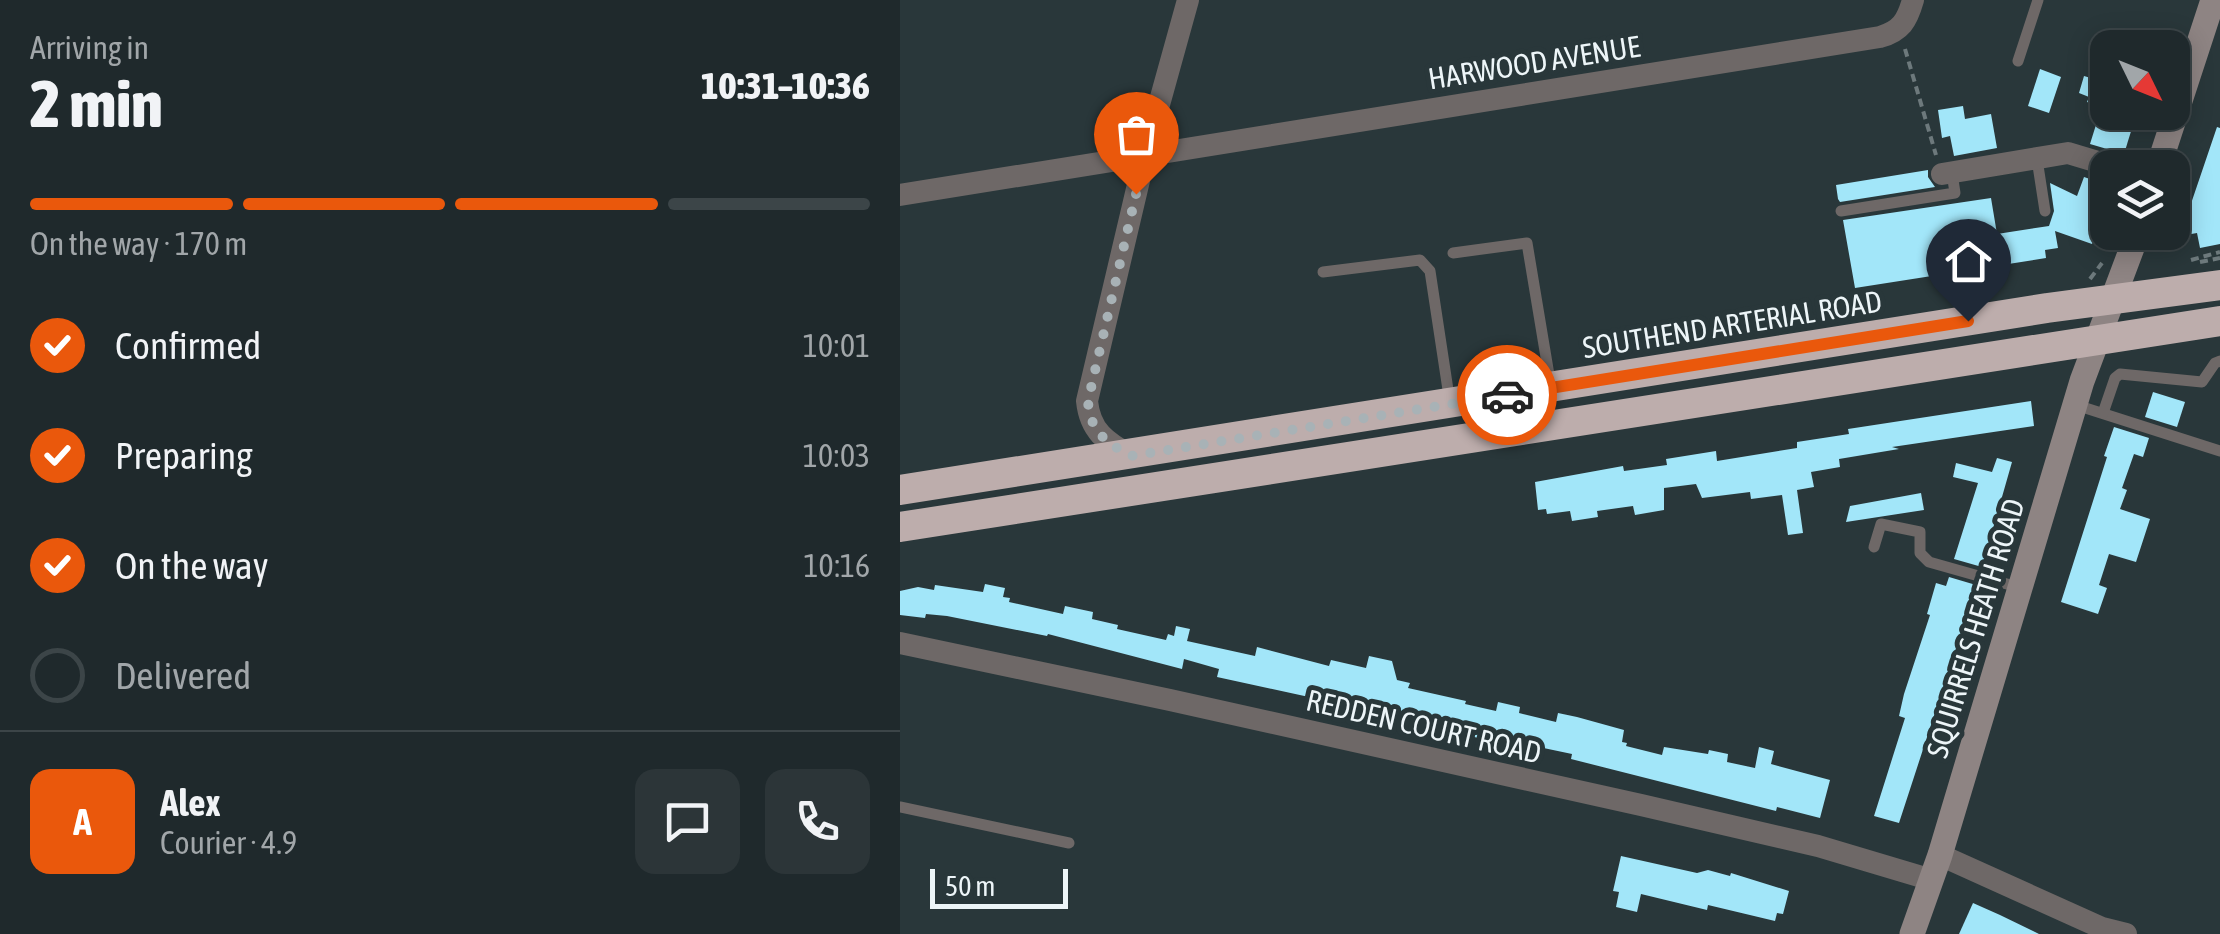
<!DOCTYPE html>
<meta charset="utf-8">
<style>
:root{--surface:#1f292c;--page:#2c3538;--text:#f1f3f6;--muted:#a1a6a9;--line:#3c4548;--accent:#ea580c}
body{margin:0;font-family:"Asap Condensed",sans-serif;background:var(--page);color:var(--text);height:100vh;display:flex;flex-direction:column;font-size:38px;white-space:nowrap}
*{box-sizing:border-box;margin:0}
p{font-size:32px;color:var(--muted)}
.icon{flex:none;width:55px;height:55px;fill:none;stroke:currentColor;stroke-width:2;stroke-linecap:round;stroke-linejoin:round}
.map{position:relative;flex:1;overflow:hidden}
.panel{display:flex;flex-direction:column;background:var(--surface);width:900px}
.panel>*{flex:none}
.needle{width:65px;rotate:133deg}
.buttons{position:absolute;left:1190px;top:30px;display:grid;gap:20px}
.buttons a{display:grid;place-items:center;width:100px;height:100px;border-radius:20px;background:var(--surface);box-shadow:0 5px 25px #0003,0 0 0 2px var(--line);font-size:50px}
.scale{position:absolute;left:30px;bottom:25px;width:138px;box-sizing:border-box;padding-left:10px;border:5px solid #edf5f8;border-top:0;font-size:28px;line-height:35px;white-space:nowrap;color:#edf5f8;-webkit-text-stroke:8px #29373a;paint-order:stroke}
.pin{position:absolute;display:grid;place-items:center;width:85px;height:85px;color:#fff;margin:-102px -42px;border-radius:50% 50% 50% 0;rotate:-45deg;box-shadow:0 0 10px #0007}
.pin .icon{rotate:45deg}
.courier{position:absolute;display:grid;place-items:center;width:100px;height:100px;margin:-50px;border:8px solid #ea580c;border-radius:50%;background:#fff;color:#222;box-shadow:0 2px 12px #0007}
.head em{font-style:normal;font-weight:800}
.head div{display:flex;flex-direction:column-reverse}
.head{display:flex;align-items:center;justify-content:space-between;height:170px;padding:0 30px}
h1{font-size:65px;font-weight:800;line-height:75px}
.bar{display:grid;grid-template-columns:repeat(4,1fr);gap:15px 10px;align-content:center;height:120px;padding:0 30px}
.bar i{height:12px;border-radius:8px;background:var(--line)}
.bar .current{background:var(--accent)}
.bar p{grid-column:span 4}
.line{display:flex;align-items:center;gap:25px;padding:0 30px;border-top:2px solid var(--line)}
.line div{flex:1}
.round{display:grid;place-items:center;flex:none;width:105px;height:105px;border-radius:20px;background:var(--page)}
ol{padding:0 30px;list-style:none}
li{display:flex;align-items:center;gap:30px;height:110px}
li p{margin-inline-start:auto}
li .icon{padding:10px;border-radius:50%;background:var(--accent);color:#fff;stroke-width:4}
li:last-child{color:var(--muted)}
li i{width:55px;height:55px;border:5px solid var(--line);border-radius:50%}
main{display:flex;flex:1;min-height:0}
.map>svg:first-child{display:block}
.building{fill:#a2e6f9}
.lines{fill:none;stroke-linecap:round;stroke-linejoin:round}
.path{stroke:#6d797c;stroke-width:4;stroke-dasharray:8 5;stroke-linecap:butt}
.lane{stroke:#6e6867;stroke-width:11}
.street{stroke:#6e6867;stroke-width:22}
.secondary{stroke:#8e8483;stroke-width:25}
.highway{stroke:#bdadac;stroke-width:30}
.done{stroke:#a8b2b6;stroke-width:10;stroke-dasharray:0 18}
.route{stroke:#ea580c;stroke-width:12}
.labels{text-anchor:middle;dominant-baseline:central;stroke-width:10;stroke-linejoin:round;paint-order:stroke}
.street-label{font-size:30px;fill:#edf5f8;stroke:#29373a}
</style>
<main>
<section class="panel">
<div class="head"><div><h1>2 min</h1><p>Arriving in</p></div><em>10:31–10:36</em></div>
<div class="bar"><i class="current"></i><i class="current"></i><i class="current"></i><i></i><p>On the way · 170 m</p></div>
<ol>
<li><svg class="icon" aria-label="check" viewBox="0 0 24 24"><path d="M5 12l5 5 9-10"/></svg>Confirmed<p>10:01</p></li>
<li><svg class="icon" aria-label="check" viewBox="0 0 24 24"><path d="M5 12l5 5 9-10"/></svg>Preparing<p>10:03</p></li>
<li><svg class="icon" aria-label="check" viewBox="0 0 24 24"><path d="M5 12l5 5 9-10"/></svg>On the way<p>10:16</p></li>
<li><i></i>Delivered</li>
</ol>
<div class="line" style="height:180px"><b class="round" style="background:var(--accent);color:#fff">A</b><div><b>Alex</b><p>Courier · 4.9</p></div><a class="round"><svg class="icon" aria-label="chat" viewBox="0 0 24 24"><path d="M4 5h16v11H9l-5 4z"/></svg></a><a class="round"><svg class="icon" aria-label="phone" viewBox="0 0 24 24"><path d="M5 4h4l2 5-3 2q2 4 5 5l2-3 5 2v4C11 20 4 13 5 4z"/></svg></a></div>
</section>
<div class="map">
<svg width="1320" height="934" viewBox="0 0 1320 934">
<rect width="100%" height="100%" fill="#29373a"/>
<g class="building">
<path d="M1140,69L1161,77L1149,113L1128,106Z"/>
<path d="M1184,76L1208,83V109L1187,102L1189,97L1179,93Z"/>
<path d="M1063,106L1065,119L1091,114L1097,148L1054,156L1050,136L1042,138L1038,110Z"/>
<path d="M1200,112H1237L1224,154L1190,144Z"/>
<path d="M1317,127L1320,128V244L1300,248L1297,233L1280,236Z"/>
<path d="M1028,170V177L1035,187L940,202L938,199L936,185Z"/>
<path d="M1184,177L1208,185V198L1192,244L1155,231L1158,248L1145,250L1146,258L955,288L943,220L1091,198L1097,234L1149,226L1154,211L1150,183L1177,196Z"/>
<path d="M1253,392L1285,402L1277,427L1245,417Z"/>
<path d="M1131,401L1134,426L992,447L999,449L939,459L940,467L911,472L914,487L897,490L903,533L888,535L882,495L851,499L850,492L802,498L796,484L764,488V510L735,515L733,506L697,511L698,517L672,521L670,511L647,514L646,509L638,510L635,482L723,466L724,471L767,465L766,459L816,451L817,461L897,448V442L949,434L948,429Z"/>
<path d="M1214,427L1249,438L1243,457L1234,454L1222,488L1227,490L1220,509L1250,519L1236,562L1209,554L1199,585L1207,588L1198,614L1161,602L1207,457L1204,456Z"/>
<path d="M1097,458L1112,462L1082,567L1054,559L1078,483L1053,477L1056,463L1092,472Z"/>
<path d="M1021,493L1024,510L946,522L950,506Z"/>
<path d="M1049,577L1076,585L1075,590L999,823L974,816L1005,718L999,716L1004,694L1030,615L1027,614L1036,583L1046,586Z"/>
<path d="M85,584L105,588L103,597L110,598L109,602L163,614L165,606L193,612L192,619L218,625L217,629L266,640L268,634L274,636L276,626L290,629L287,641L355,656L357,647L429,666L431,660L466,668L469,656L492,661L497,680L510,683L508,688L566,701L565,704L596,711L598,702L620,707L619,713L656,722L658,713L677,717L724,730L722,742L727,743L726,746L762,755L764,747L808,754L809,750L828,754L827,762L855,768L859,747L874,751L871,764L930,780L920,818L877,807L876,811L671,759L672,754L634,746L633,751L570,736L571,733L564,730L410,692L409,697L317,677L319,669L284,659L282,669L148,634L147,636L47,616L26,614L25,618L0,615V591L18,587L34,590L35,585L83,592Z"/>
<path d="M721,856L797,873L808,870L830,876L831,873L889,891L883,914L877,913L875,921L808,905L807,910L741,894L737,912L716,907L719,892L713,891Z"/>
<path d="M1073,903L1100,915L1139,934H1059Z"/>
</g>
<g class="lines">
<g class="path">
<path d="M1005,49L1036,155"/>
<path d="M1291,260L1320,252"/>
<path d="M1300,262L1320,258"/>
<path d="M1190,279L1202,263"/>
</g>
<g class="lane">
<path d="M1118,61L1138,0"/>
<path d="M1137,159L1145,211"/>
<path d="M1272,197L1282,201L1272,231"/>
<path d="M941,211L1055,193L1052,173"/>
<path d="M553,253L627,243L651,387"/>
<path d="M423,272L520,260L530,271L550,403"/>
<path d="M1176,405L1320,451"/>
<path d="M1203,413L1215,378L1220,374L1302,382L1315,363L1320,361"/>
<path d="M974,547L981,524L1020,532V553L1029,562L1121,588"/>
<path d="M0,807L169,843"/>
</g>
<g class="street">
<path d="M1042,174L1168,153L1218,168"/>
<path d="M0,195L980,37C1001,31 1007,21 1013,0"/>
<path d="M231,456C206,442 190,431 187,401L245,155L288,0"/>
<path d="M0,643L270,700L741,805L918,846L1032,880"/>
<path d="M1040,855L1202,928L1226,934"/>
</g>
<g class="secondary">
<path d="M1258,168L1313,0"/>
<path d="M1012,934L1040,855L1182,381L1238,232"/>
</g>
<g class="highway">
<path d="M0,490L1147,308L1320,285"/>
<path d="M0,527L1320,321"/>
</g>
</g>
<g class="lines">
<path class="done" d="M236,194L188,401C190,431 205,442 231,456L607,395"/>
<path class="route" d="M607,395L1068,321"/>
</g>
<g class="labels">
<g class="street-label">
<text transform="translate(634 62) rotate(-9)">HARWOOD AVENUE</text>
<text transform="translate(832 324) rotate(-9)">SOUTHEND ARTERIAL ROAD</text>
<text transform="translate(1075 628) rotate(-73)">SQUIRRELS HEATH ROAD</text>
<text transform="translate(524 726) rotate(13)">REDDEN COURT ROAD</text>
</g>
</g>
</svg>
<div class="buttons">
<a><svg class="needle" viewBox="-14 -14 28 28"><path d="M0-13l5 13h-10z" fill="#e53935"/><path d="M0 13l5-13h-10z" fill="#a1a6a9"/></svg></a>
<a><svg class="icon" aria-label="layers" viewBox="0 0 24 24"><path d="M12 4l9 5-9 5-9-5zM3 14l9 5 9-5"/></svg></a>
</div>
<div class="scale">50 m</div>
<div class="pin" style="left:236px;top:194px;background:#ea580c"><svg class="icon" aria-label="bag" viewBox="0 0 24 24"><path d="M5 8h14l-1 12H6zM9 8a3 3 0 0 1 6 0"/></svg></div>
<div class="pin" style="left:1068px;top:321px;background:#1f2937"><svg class="icon" aria-label="home" viewBox="0 0 24 24"><path d="M3 11l9-7 9 7M6 9v11h12V9"/></svg></div>
<div class="courier" style="left:607px;top:395px"><svg class="icon" aria-label="car" viewBox="0 0 24 24"><path d="M5 17H2v-5l4-1 3-4h7l3 4 3 1v5h-3M9 17h6M6 11h13"/><circle cx="7" cy="17" r="2"/><circle cx="17" cy="17" r="2"/></svg></div>
</div>
</main>
